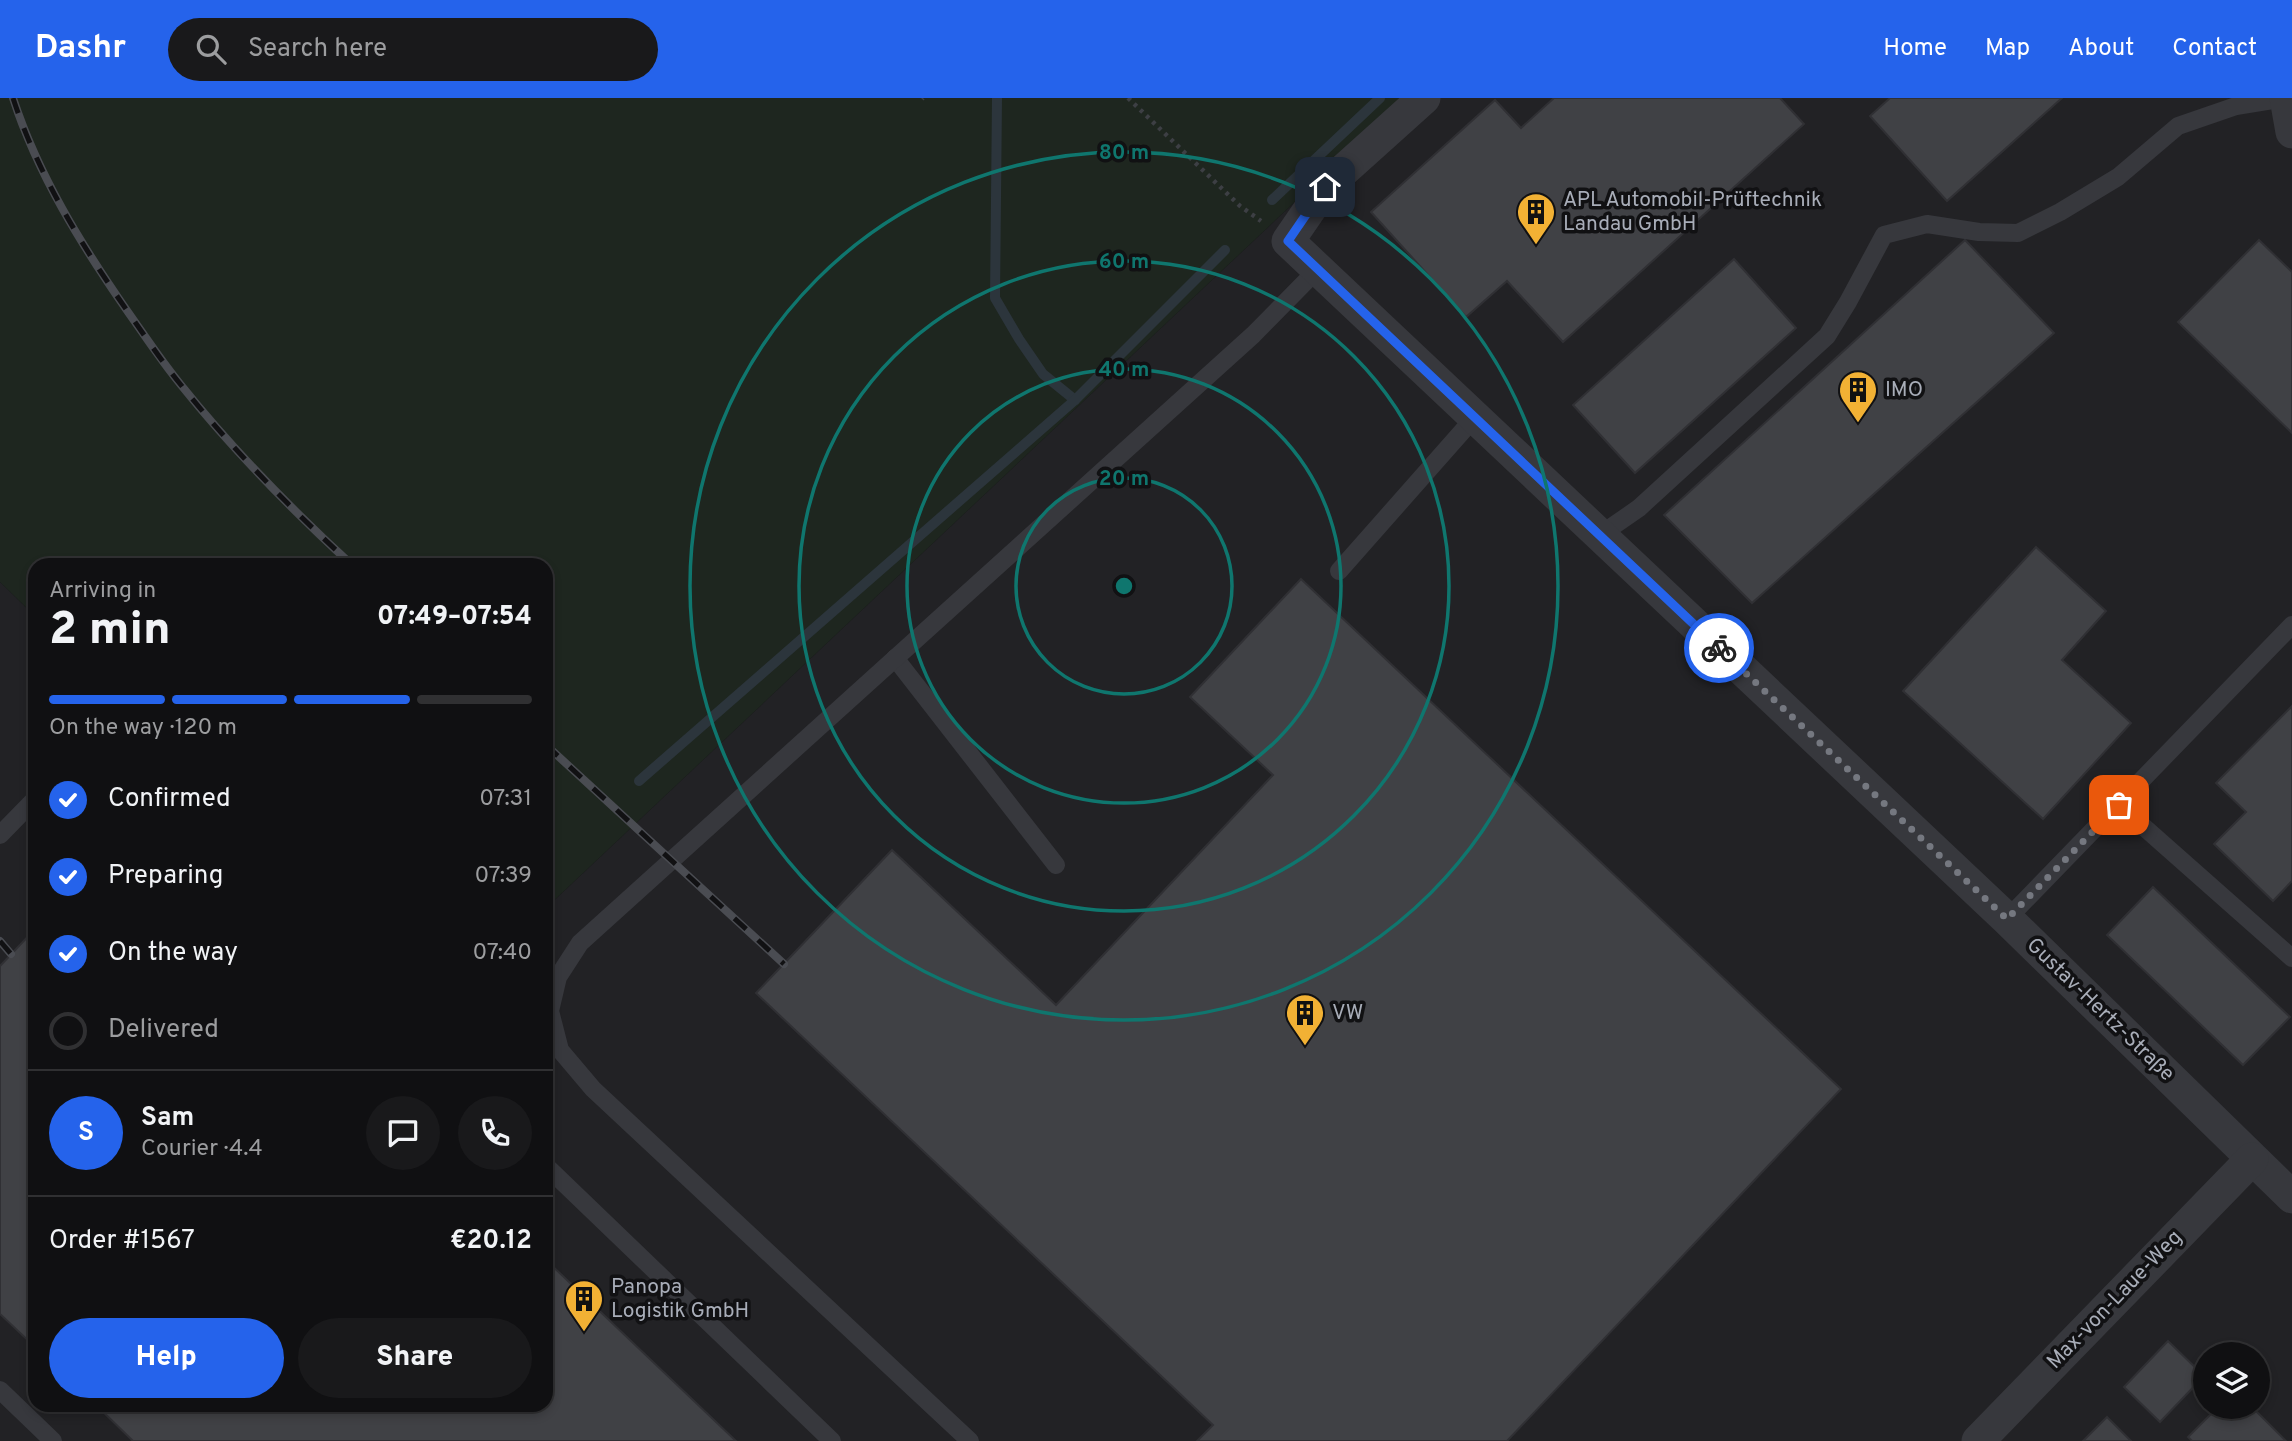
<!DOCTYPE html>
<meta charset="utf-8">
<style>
:root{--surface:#101012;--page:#19191b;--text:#f1f3f6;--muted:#9c9d9f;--line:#303032;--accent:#2563eb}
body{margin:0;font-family:Overpass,sans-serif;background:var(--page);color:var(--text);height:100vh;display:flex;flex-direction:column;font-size:26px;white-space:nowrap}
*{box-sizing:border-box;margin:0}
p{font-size:23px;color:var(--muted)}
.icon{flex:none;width:38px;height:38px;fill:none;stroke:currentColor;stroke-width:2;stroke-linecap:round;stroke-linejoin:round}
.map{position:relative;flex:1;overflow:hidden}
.drawer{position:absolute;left:28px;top:460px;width:525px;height:854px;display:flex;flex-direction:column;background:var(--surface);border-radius:21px;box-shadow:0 4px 10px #0003,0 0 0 2px var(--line)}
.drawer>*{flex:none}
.tools{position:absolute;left:2193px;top:1244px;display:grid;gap:14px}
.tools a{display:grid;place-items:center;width:77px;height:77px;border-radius:50%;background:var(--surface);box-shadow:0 4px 10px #0003,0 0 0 2px var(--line);font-size:35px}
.pin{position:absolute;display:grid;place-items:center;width:60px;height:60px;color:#fff;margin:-30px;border-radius:14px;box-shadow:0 4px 10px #0006}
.courier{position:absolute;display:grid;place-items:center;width:70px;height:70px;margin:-35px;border:5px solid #2563eb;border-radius:50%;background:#fff;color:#222;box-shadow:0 2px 9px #0007}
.overview em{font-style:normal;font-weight:800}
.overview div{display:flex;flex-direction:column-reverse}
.overview{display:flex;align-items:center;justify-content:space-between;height:119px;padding:0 21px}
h1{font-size:46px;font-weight:800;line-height:52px}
.bar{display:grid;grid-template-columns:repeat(4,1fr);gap:10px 7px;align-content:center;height:84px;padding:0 21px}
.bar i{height:9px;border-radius:5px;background:var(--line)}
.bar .selected{background:var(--accent)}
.bar p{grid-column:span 4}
.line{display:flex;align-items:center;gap:18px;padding:0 21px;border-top:2px solid var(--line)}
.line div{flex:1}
.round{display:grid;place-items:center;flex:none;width:74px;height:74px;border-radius:37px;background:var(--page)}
ol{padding:0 21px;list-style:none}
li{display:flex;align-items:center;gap:21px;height:77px}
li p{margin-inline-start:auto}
li .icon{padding:7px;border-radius:50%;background:var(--accent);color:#fff;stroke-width:4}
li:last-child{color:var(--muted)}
li i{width:38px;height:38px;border:4px solid var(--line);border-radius:50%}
.action{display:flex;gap:14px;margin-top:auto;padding:14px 21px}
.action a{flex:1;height:80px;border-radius:42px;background:var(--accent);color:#fff;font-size:28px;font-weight:800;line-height:80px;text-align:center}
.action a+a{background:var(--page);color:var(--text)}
header{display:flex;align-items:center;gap:42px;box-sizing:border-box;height:98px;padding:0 35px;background:var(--accent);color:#fff}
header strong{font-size:33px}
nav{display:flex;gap:38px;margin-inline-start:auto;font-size:24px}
.search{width:490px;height:63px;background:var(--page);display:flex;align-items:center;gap:18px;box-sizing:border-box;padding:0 24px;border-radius:38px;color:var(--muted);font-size:26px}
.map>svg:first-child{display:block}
.built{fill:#222225;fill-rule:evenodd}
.green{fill:#1e261f}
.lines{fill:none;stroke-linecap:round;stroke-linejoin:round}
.stream{stroke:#2c353c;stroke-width:10}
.building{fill:#404145;stroke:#303034;stroke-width:2}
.path{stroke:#3d3f44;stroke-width:4.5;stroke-dasharray:3.5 5;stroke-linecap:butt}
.lane{stroke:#37383d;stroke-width:18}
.street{stroke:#37383d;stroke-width:33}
.rail-casing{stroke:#4a4c52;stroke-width:8}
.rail{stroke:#111113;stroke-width:5;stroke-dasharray:16;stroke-linecap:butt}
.done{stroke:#757880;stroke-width:7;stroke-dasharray:0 12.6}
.route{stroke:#2563eb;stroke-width:9}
.ring{fill:none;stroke:#0f766e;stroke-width:3.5}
.labels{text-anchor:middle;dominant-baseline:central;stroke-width:7;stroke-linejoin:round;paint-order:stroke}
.poi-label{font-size:21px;fill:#a8adb8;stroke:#111113;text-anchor:start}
.street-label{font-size:21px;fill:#a8adb8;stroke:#111113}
.centre{fill:#0f766e;stroke:#111113;stroke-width:3.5}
.ring-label{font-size:21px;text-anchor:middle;font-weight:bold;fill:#0f766e;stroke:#111113;stroke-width:7;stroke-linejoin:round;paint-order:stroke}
</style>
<header>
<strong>Dashr</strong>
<div class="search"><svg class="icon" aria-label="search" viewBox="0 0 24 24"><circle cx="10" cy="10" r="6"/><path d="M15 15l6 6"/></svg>Search here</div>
<nav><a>Home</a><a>Map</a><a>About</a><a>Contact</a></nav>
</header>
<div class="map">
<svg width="2292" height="1343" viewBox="0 0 2292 1343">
<rect width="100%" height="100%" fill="#161618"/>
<path class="built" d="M1405,0H2292V1343H0V484L35,518V1307H546V810ZM2205,1256H2258V1309H2205Z"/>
<path class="green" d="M0,0H1405L546,810V467H35V518L0,484Z"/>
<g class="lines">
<g class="stream">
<path d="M997,0L995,200L1019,241L1043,276L1075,302"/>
<path d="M1272,102L1380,0"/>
<path d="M639,683L1075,302L1225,152"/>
</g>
</g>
<g class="building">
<path d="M1554,0H1780L1804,26L1563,244L1507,183L1466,219L1371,114L1495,2L1521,30Z"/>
<path d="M1890,0H2062L1947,103L1870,18Z"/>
<path d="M1965,142L2054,235L1752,505L1664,417Z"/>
<path d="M2259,142L2292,174V335L2178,224Z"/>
<path d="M1734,161L1796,230L1635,375L1573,307Z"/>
<path d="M2036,449L2106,513L2062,562L2131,625L2043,721L1903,593Z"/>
<path d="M1301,481L1841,991L1507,1343H1197L1213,1327L756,895L892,752L1056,907L1273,677L1190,599Z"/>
<path d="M2292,608V783L2273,803L2214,746L2246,714L2216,685Z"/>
<path d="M2153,789L2290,919L2243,967L2107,837Z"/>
<path d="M35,831V1249L0,1216V868Z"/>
<path d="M546,1162L736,1343H133L96,1307H546Z"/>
<path d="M2168,1243L2204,1278L2160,1324L2124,1289Z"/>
<path d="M2218,1309H2252L2286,1343H2192L2188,1339Z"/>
<path d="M2107,1319L2131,1343H2083Z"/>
</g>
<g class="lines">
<g class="path">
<path d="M1128,0L1240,108L1261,123"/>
<path d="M922,1L923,0"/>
</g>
<g class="lane">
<path d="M1600,437L1639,410L1827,238L1848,204L1884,137L1927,126L1979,134L2018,135L2060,114L2118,79L2178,28L2236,8L2285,0"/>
<path d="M1339,473L1475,319"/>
<path d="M895,560L1056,767"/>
<path d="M2119,707L2292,860"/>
<path d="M0,737L35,701"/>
<path d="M2007,821L2292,527"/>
<path d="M546,1068L832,1343"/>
<path d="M0,1292L53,1343"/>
<path d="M970,1343L593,991L560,952L550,913L558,879L580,845L1253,237L1318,171"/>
</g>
<g class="street">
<path d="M1424,0L1325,89L1288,143L2007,821L2292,1099"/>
<path d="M2286,0L2292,34"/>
<path d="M1978,1343L2252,1061"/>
</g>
<defs>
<g id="rail">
<path d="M13,0C38,77 82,148 128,214C145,238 162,264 181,287C233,352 291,411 352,467"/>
<path d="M546,647L784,866"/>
<path d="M0,843L11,856"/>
</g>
</defs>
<use href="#rail" class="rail-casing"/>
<use href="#rail" class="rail"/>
</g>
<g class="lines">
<path class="done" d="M1719,550L2007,821L2119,707"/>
<path class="route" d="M1325,89L1288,143L1719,550"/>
</g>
<g class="ring">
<circle cx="1124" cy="488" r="108"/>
<circle cx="1124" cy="488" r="217"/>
<circle cx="1124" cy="488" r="325"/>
<circle cx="1124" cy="488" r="434"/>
</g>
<defs>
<symbol id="building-pin" viewBox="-11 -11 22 30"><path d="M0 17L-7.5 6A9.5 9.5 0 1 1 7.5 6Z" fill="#f2b134" stroke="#111113"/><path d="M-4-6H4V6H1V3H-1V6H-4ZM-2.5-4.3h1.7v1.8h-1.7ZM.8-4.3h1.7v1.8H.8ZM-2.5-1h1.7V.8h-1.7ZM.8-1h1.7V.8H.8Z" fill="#111"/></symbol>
</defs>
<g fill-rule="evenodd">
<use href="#building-pin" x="1514" y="92" width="44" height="60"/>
<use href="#building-pin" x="1836" y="270" width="44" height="60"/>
<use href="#building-pin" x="1283" y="893" width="44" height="60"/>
<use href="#building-pin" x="562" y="1179" width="44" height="60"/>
</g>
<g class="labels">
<g class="poi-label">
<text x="1563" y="102">APL Automobil-Prüftechnik<tspan x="1563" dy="24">Landau GmbH</tspan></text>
<text x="1885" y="292">IMO</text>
<text x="1332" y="915">VW</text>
<text x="611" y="1189">Panopa<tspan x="611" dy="24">Logistik GmbH</tspan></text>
</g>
<g class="street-label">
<text transform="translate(2100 912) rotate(44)">Gustav-Hertz-Straße</text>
<text transform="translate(2115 1202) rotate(-46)">Max-von-Laue-Weg</text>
</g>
</g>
<circle cx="1124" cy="488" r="10" class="centre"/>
<g class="ring-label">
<text x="1124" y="61">80 m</text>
<text x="1124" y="170">60 m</text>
<text x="1124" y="278">40 m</text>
<text x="1124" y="387">20 m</text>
</g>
</svg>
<div class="tools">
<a><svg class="icon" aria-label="layers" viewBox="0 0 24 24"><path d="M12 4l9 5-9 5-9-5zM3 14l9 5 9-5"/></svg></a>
</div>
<div class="pin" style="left:2119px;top:707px;background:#ea580c"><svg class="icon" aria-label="bag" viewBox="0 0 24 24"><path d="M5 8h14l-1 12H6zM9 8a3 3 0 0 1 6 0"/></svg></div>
<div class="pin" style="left:1325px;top:89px;background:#1f2937"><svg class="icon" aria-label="home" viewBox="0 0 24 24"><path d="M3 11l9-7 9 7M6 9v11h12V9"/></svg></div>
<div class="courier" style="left:1719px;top:550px"><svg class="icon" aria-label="bike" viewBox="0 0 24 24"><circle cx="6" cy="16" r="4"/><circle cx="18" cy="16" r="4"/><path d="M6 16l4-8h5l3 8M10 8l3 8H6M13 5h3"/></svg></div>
<section class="drawer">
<div class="overview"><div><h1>2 min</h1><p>Arriving in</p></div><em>07:49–07:54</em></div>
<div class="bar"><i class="selected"></i><i class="selected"></i><i class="selected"></i><i></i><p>On the way · 120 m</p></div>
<ol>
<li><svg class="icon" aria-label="check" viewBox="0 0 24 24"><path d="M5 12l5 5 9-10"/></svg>Confirmed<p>07:31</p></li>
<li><svg class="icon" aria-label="check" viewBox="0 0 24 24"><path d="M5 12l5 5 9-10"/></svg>Preparing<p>07:39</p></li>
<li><svg class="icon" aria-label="check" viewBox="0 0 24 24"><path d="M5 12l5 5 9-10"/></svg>On the way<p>07:40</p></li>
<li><i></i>Delivered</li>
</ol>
<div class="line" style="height:126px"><b class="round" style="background:var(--accent);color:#fff">S</b><div><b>Sam</b><p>Courier · 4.4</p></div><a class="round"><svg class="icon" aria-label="chat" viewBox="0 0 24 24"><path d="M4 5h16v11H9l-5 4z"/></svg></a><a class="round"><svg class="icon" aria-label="phone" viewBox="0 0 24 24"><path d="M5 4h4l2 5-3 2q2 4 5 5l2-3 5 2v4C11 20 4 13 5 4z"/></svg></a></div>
<div class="line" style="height:91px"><div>Order #1567</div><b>€20.12</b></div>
<div class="action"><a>Help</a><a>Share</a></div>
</section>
</div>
